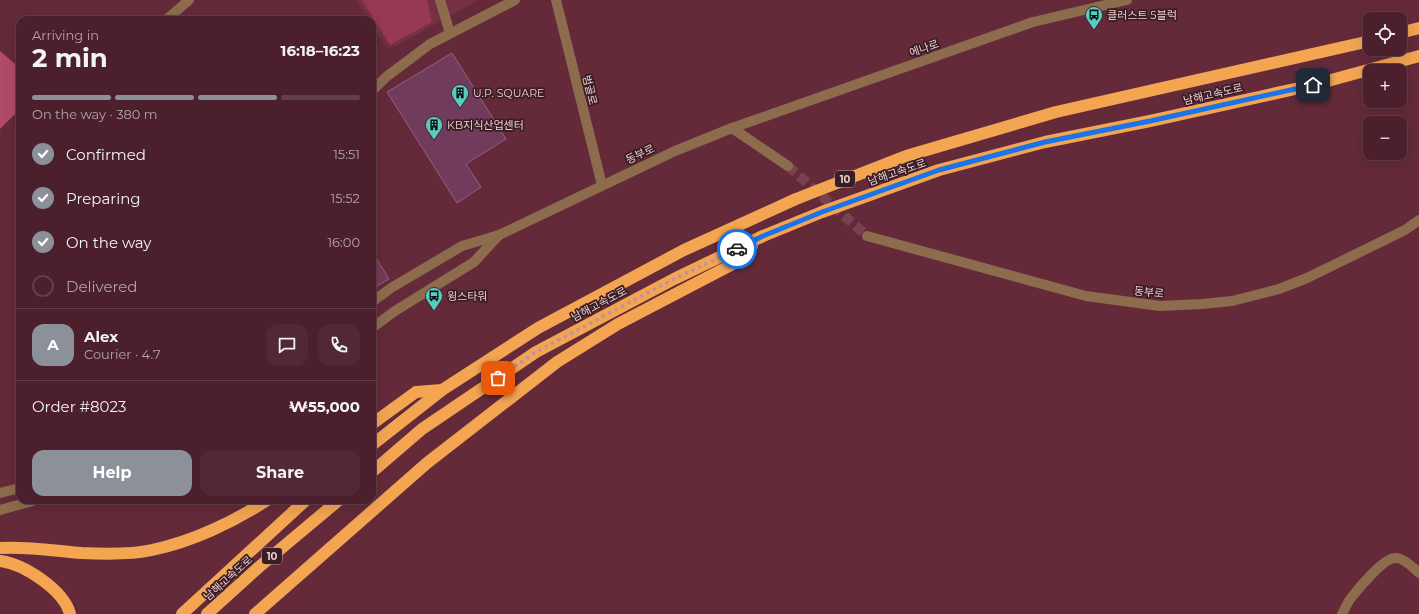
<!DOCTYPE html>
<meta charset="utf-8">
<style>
:root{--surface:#4b202c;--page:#522834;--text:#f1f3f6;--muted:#b2a3a9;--line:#623e48;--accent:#8c9099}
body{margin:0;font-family:Montserrat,"Noto Sans KR",sans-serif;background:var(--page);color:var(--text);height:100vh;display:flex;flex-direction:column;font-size:15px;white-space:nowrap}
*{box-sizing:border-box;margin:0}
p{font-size:13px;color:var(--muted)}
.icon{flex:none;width:22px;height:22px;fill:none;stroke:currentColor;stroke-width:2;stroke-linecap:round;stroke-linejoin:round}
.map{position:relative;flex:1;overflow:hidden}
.details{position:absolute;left:16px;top:16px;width:360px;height:488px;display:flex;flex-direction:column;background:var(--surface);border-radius:12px;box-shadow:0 4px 16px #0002,0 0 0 1px var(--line)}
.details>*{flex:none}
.tools{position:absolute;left:1363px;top:12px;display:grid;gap:8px}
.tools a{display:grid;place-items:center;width:44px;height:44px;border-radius:8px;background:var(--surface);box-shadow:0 4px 16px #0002,0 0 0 1px var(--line);font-size:20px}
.pin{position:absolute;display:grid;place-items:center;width:34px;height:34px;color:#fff;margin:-17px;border-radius:8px;box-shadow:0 2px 6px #0006}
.courier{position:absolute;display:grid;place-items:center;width:40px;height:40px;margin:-20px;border:3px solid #1a73e8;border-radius:50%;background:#fff;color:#222;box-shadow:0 1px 5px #0007}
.headline em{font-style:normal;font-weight:700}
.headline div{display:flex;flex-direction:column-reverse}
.headline{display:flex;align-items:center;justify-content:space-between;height:68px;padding:0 16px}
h1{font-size:26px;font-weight:700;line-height:30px}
.bar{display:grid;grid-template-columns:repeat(4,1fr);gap:6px 4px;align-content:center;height:48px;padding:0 16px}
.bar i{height:5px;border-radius:3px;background:var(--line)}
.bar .selected{background:var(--accent)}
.bar p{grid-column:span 4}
.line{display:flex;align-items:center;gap:10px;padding:0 16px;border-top:1px solid var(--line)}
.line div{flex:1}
.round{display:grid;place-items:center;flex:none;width:42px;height:42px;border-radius:12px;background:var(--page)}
ol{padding:0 16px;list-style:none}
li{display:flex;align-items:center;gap:12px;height:44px}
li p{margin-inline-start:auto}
li .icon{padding:4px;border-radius:50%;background:var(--accent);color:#fff;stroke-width:4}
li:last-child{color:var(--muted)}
li i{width:22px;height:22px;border:2px solid var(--line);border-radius:50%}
.cta{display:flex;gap:8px;margin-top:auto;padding:8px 16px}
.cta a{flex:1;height:46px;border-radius:12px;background:var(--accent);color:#fff;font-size:16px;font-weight:700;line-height:46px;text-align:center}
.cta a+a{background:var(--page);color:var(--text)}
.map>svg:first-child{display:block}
.built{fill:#733143}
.green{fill:#993854}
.forest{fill:#b14b67}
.building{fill:#713c5b;stroke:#965e7e}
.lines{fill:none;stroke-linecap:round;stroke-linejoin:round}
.minor-tunnel{stroke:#794251;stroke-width:10;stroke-dasharray:10 5;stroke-linecap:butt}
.minor{stroke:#8c6c4d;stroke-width:10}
.highway{stroke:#f3a552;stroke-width:12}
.done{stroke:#c0939d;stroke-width:4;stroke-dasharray:0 7.2}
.route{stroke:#1a73e8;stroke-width:5}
.labels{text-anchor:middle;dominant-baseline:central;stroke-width:3.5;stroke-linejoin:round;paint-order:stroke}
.shield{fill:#381e24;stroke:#ba989e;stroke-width:1}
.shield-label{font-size:10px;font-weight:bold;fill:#f1ccd3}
.poi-label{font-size:11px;fill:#f1ccd3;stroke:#381e24;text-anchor:start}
.street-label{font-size:11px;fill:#f1ccd3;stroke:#381e24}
</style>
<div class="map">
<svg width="1419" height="614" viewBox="0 0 1419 614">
<rect width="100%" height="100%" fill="#642a3a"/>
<path class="built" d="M356,0H479L396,46L387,48L372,25V20H369Z"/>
<path class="green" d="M362,0H427L432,22L390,45Z"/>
<path class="forest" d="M0,51L20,68V109L0,129Z"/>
<g class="building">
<path d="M452,53L506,139L466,164L481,187L457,203L387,92Z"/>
<path d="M372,251L389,279L372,289Z"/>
</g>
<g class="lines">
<path class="minor-tunnel" d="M788,166L867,236"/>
<g class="minor">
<path d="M440,0L450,33"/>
<path d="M556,0L602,185"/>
<path d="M166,20L189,0"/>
<path d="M372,91L386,77L430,44L515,0"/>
<path d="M732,128L788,166"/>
<path d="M867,236L1086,296L1160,306L1202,304L1232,301L1279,289L1307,278L1350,257L1405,230L1419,220"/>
<path d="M372,302L391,288L462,246L499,235L675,151L732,128L1033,22L1127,0"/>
<path d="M372,328L395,311L474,262L499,235"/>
<path d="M0,493L20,488"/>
<path d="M0,510L36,500"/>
<path d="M1342,614C1345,609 1347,603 1351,598C1358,589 1385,556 1396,558C1404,558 1414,568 1419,573"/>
</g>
<g class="highway">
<path d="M1400,33L1419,28"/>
<path d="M372,424L416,392L442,390"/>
<path d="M372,445L442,390L538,328L684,250L796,199L906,156L1056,112L1370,41"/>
<path d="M372,472L422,429L536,352L674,279L763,236L822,212L939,170L1045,142L1150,121L1313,85L1419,56"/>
<path d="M0,548C27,546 55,551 82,553C102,554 134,554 152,550C191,542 234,522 267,500"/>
<path d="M0,561C24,564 64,590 70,614"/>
<path d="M182,614L306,500"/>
<path d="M207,614L259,567L339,500"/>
<path d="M255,614L427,463L557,362L618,324L731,265L752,246"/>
</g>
</g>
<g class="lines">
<path class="done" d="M498,378L536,352L674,279L737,249"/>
<path class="route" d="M737,249L763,236L822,212L939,170L1045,142L1150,121L1313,85"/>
</g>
<defs>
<symbol id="bus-pin" viewBox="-11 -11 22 30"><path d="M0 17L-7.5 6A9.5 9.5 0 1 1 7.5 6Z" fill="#57cec1" stroke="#381e24"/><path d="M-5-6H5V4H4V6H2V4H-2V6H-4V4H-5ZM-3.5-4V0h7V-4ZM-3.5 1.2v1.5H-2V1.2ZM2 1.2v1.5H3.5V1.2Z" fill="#111"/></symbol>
<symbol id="building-pin" viewBox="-11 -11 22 30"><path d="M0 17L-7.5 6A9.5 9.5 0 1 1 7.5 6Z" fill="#57cec1" stroke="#381e24"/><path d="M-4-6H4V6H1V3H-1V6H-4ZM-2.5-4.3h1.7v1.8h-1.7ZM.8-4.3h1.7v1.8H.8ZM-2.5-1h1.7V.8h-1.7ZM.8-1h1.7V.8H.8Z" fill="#111"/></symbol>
</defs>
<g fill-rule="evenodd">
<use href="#bus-pin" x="1084" y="5" width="20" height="27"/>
<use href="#building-pin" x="450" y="83" width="20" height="27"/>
<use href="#building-pin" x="424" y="115" width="20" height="27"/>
<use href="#bus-pin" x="424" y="286" width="20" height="27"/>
</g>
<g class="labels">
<g class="shield">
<rect x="835" y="171" width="20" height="16" rx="3"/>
<rect x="262" y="548" width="20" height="16" rx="3"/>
</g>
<g class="shield-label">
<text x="845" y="179">10</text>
<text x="272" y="556">10</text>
</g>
<g class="poi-label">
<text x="1107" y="15">클러스트 5블럭</text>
<text x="473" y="93">U.P. SQUARE</text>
<text x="447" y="125">KB지식산업센터</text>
<text x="447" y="296">윙스타워</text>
</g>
<g class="street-label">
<text transform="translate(924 48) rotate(-19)">에나로</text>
<text transform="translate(590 90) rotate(76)">범골로</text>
<text transform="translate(1213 94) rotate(-13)">남해고속도로</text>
<text transform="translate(640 154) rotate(-25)">동부로</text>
<text transform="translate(897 172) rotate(-19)">남해고속도로</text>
<text transform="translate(1149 292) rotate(6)">동부로</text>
<text transform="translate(599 304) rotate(-28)">남해고속도로</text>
<text transform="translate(228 578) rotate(-42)">남해고속도로</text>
</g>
</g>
</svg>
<div class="tools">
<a><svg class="icon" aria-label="locate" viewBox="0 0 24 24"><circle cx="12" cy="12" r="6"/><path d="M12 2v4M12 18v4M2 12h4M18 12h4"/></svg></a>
<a>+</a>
<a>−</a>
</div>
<div class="pin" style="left:498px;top:378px;background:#ea580c"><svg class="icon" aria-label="bag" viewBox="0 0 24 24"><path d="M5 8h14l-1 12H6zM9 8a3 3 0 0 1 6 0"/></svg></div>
<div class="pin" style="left:1313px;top:85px;background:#1f2937"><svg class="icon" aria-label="home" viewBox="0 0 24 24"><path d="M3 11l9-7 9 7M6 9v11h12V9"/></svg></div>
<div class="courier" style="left:737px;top:249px"><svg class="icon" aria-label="car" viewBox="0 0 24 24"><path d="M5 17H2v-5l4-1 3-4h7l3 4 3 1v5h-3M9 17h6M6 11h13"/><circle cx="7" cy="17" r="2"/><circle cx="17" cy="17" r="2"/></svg></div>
<section class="details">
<div class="headline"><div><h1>2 min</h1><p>Arriving in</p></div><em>16:18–16:23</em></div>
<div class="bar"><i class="selected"></i><i class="selected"></i><i class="selected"></i><i></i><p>On the way · 380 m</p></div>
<ol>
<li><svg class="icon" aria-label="check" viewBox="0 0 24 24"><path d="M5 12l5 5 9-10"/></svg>Confirmed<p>15:51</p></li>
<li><svg class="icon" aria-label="check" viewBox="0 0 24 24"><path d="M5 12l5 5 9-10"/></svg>Preparing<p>15:52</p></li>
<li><svg class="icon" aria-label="check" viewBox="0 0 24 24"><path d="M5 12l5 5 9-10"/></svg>On the way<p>16:00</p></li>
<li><i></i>Delivered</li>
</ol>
<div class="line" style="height:72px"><b class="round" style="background:var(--accent);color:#fff">A</b><div><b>Alex</b><p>Courier · 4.7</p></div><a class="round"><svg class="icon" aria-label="chat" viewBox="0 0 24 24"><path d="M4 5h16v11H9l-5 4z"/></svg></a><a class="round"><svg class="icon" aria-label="phone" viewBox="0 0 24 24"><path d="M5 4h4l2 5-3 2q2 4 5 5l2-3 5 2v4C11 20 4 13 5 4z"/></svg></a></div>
<div class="line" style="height:52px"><div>Order #8023</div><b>₩55,000</b></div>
<div class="cta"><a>Help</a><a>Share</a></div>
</section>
</div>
